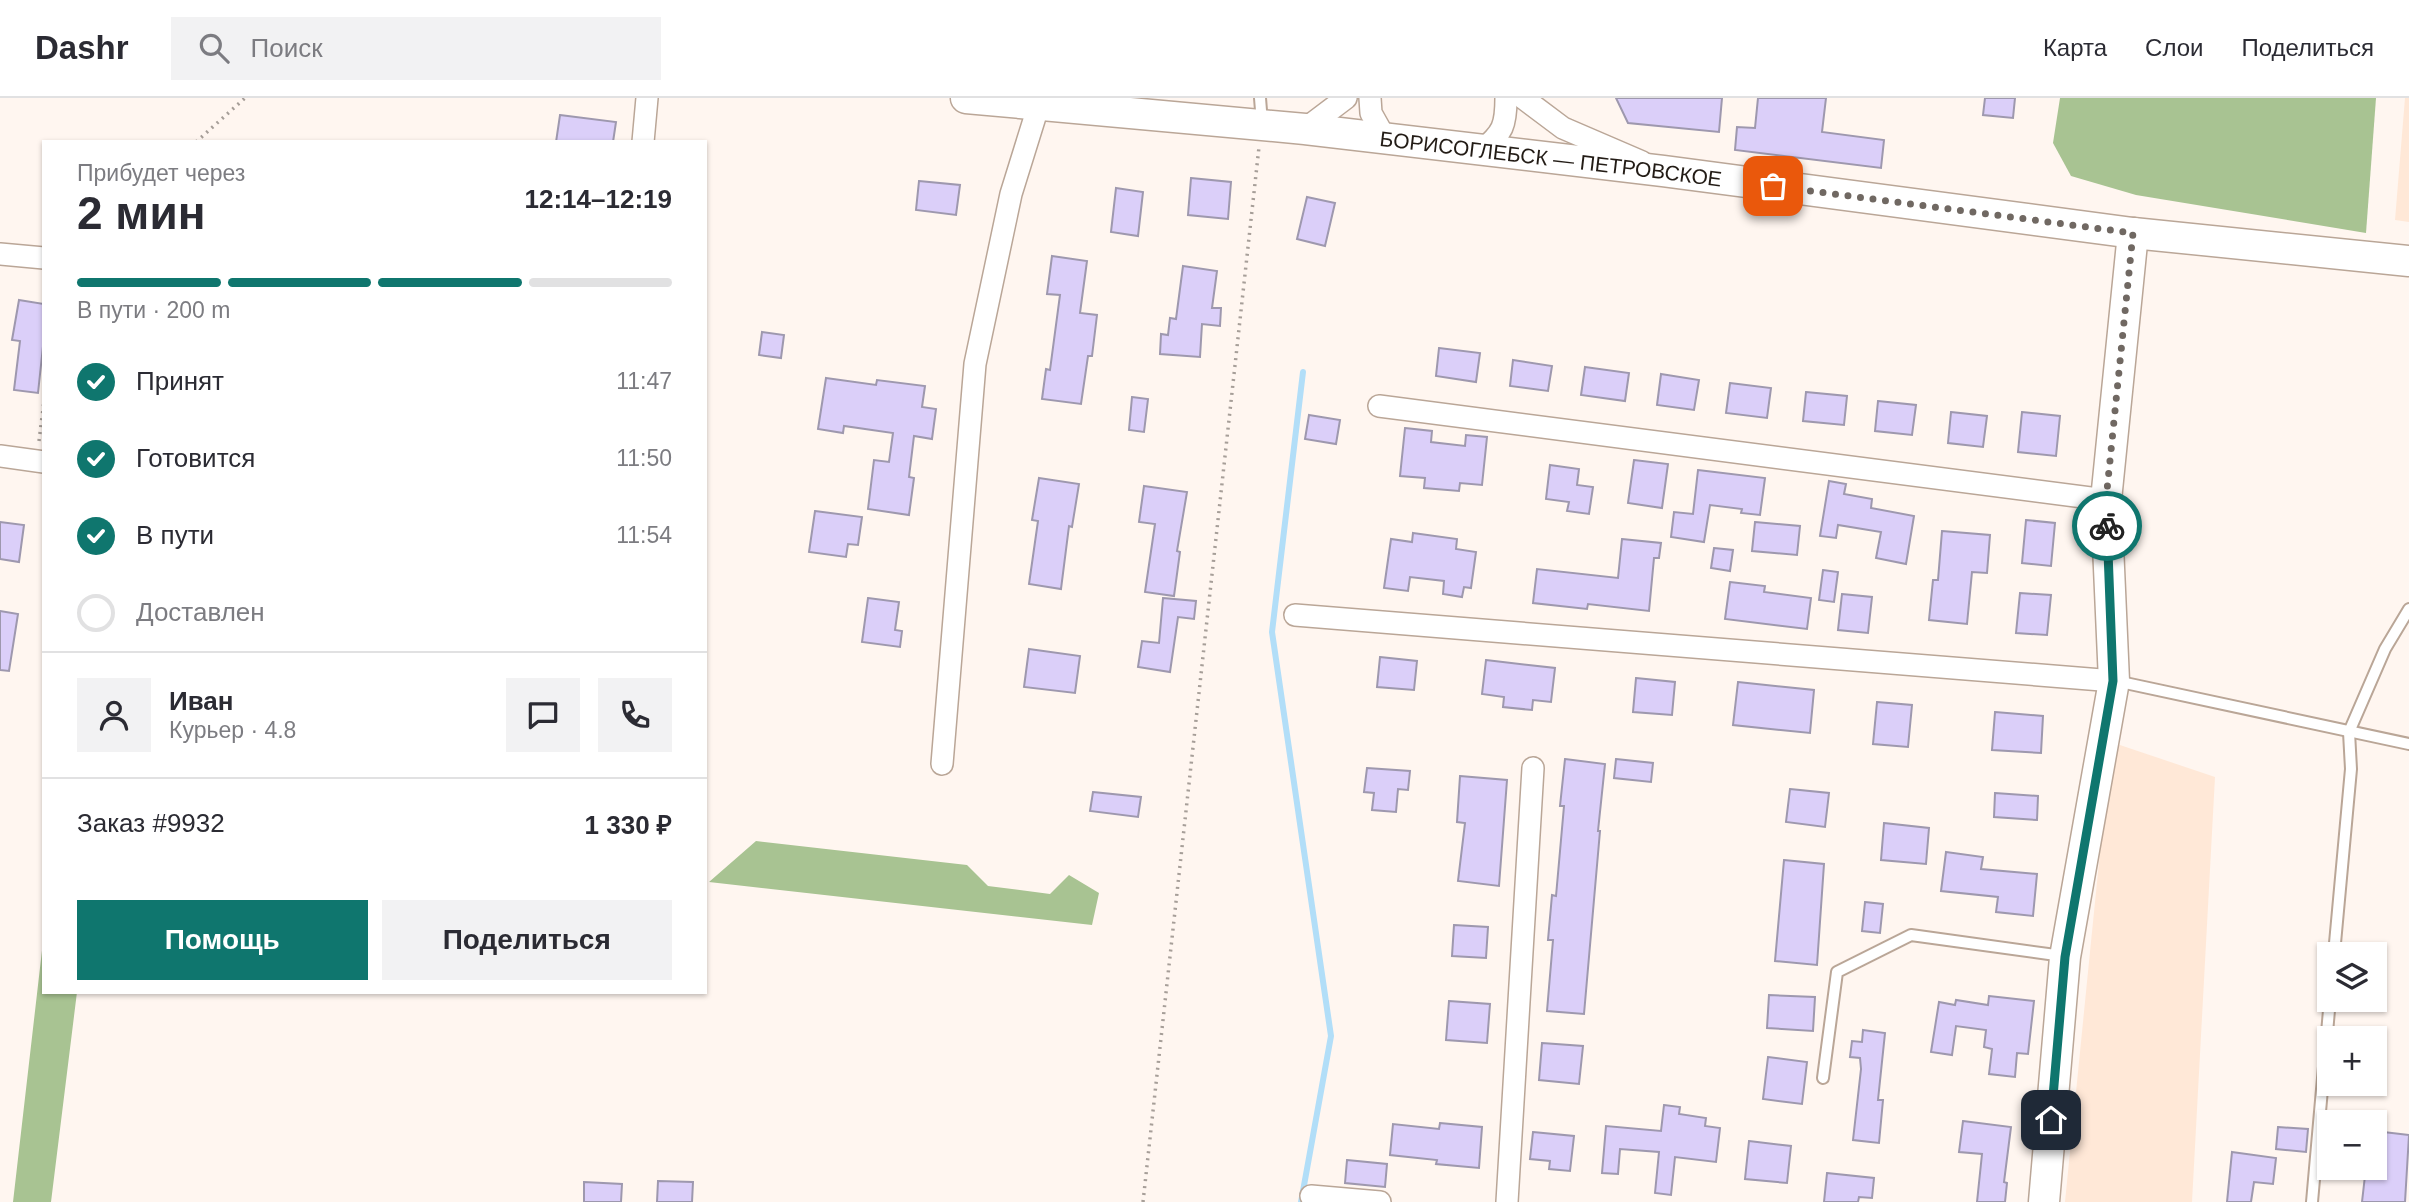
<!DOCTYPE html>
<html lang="ru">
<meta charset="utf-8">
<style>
:root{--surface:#fff;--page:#f2f2f3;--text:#2b2b33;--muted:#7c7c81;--line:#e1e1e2;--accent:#0f766e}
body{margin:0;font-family:Arial,sans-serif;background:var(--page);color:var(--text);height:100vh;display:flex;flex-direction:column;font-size:26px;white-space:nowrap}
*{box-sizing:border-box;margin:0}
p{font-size:23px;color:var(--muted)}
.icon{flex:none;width:38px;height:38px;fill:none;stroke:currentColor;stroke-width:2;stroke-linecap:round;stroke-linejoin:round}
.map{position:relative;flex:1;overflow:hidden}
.panel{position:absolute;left:42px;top:42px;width:665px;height:854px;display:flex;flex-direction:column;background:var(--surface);border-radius:0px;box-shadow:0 2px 5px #0004}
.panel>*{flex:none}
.controls{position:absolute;left:2317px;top:844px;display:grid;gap:14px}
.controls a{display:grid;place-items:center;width:70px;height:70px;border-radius:0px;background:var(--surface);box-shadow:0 2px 5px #0004;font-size:35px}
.pin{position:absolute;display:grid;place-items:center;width:60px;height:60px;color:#fff;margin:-30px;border-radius:14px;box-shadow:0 4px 10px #0006}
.courier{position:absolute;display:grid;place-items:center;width:70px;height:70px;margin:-35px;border:5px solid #0f766e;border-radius:50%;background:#fff;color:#222;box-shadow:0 2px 9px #0007}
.overview em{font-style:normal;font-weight:600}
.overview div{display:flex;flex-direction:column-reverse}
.overview{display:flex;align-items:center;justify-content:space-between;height:119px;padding:0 35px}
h1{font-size:46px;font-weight:600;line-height:52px}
.bar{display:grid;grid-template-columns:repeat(4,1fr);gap:10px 7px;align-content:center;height:84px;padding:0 35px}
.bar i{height:9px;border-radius:5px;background:var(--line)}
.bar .on{background:var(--accent)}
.bar p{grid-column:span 4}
.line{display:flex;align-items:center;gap:18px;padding:0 35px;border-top:2px solid var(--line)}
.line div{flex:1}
.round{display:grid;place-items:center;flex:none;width:74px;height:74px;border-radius:0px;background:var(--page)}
ol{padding:0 35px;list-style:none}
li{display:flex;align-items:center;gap:21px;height:77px}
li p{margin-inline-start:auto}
li .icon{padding:7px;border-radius:50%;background:var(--accent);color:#fff;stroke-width:4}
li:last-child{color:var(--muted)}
li i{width:38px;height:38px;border:4px solid var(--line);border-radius:50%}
.action{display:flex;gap:14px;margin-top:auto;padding:14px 35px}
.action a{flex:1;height:80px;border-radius:0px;background:var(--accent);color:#fff;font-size:28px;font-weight:600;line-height:80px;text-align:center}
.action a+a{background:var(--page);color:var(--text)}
header{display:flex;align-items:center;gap:42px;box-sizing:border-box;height:98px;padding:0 35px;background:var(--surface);border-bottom:2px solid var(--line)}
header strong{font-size:33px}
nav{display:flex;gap:38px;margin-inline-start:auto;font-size:24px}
.search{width:490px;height:63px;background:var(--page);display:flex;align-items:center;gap:18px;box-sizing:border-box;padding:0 24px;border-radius:0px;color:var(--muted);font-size:26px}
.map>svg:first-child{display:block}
.built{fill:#ffe8d7}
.forest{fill:#a8c392}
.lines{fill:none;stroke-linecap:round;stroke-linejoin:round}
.stream{stroke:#b2def8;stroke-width:6}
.building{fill:#dbcff9;stroke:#9e98ae;stroke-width:2}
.lane-casing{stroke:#baa697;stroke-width:14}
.street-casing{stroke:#baa697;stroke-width:24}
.secondary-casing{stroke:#baa697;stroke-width:33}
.path{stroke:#a69e98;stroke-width:3.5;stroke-dasharray:2 5;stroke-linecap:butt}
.lane{stroke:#fff;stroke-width:10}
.street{stroke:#fff;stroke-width:21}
.secondary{stroke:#fff;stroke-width:30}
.done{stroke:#706862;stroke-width:7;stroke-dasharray:0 12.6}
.route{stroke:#0f766e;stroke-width:9}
.labels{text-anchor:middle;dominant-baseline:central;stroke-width:7;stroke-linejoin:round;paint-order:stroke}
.street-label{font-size:21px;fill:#231c16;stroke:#fff}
</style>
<header>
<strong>Dashr</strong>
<div class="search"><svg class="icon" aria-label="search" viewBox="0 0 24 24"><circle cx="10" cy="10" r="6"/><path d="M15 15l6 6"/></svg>Поиск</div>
<nav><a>Карта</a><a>Слои</a><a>Поделиться</a></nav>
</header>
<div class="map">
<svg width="2409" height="1104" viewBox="0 0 2409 1104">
<rect width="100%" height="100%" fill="#fff6f0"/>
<g class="built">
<path d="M2405,0H2409V124L2395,122Z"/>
<path d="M2111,644L2215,679L2192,1104H2065Z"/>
</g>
<g class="forest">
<path d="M2060,0H2376L2366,135L2136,97L2071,78L2053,45Z"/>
<path d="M756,743L967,767L988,788L1050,796L1069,777L1099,795L1092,827L709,784Z"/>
<path d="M44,835V894H77L51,1104H13Z"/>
</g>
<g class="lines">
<path class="stream" d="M1301,1104L1331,938L1272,534L1303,274"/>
</g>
<g class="building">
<path d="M1616,0H1722L1719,34L1628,25Z"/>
<path d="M1758,0H1826L1822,34L1884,42L1881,70L1735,52L1737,29L1755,30Z"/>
<path d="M1985,0H2015L2013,20L1983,17Z"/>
<path d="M560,17L616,24L613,44H556Z"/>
<path d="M1191,80L1231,84L1228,121L1188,117Z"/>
<path d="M919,83L960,87L956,117L916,112Z"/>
<path d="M1116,90L1143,94L1138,138L1111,134Z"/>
<path d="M1307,99L1335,105L1325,148L1297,141Z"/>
<path d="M1052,158L1087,163L1080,215L1097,217L1092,258H1088L1081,306L1042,301L1046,271L1050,272L1060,197L1047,196Z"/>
<path d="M1183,168L1217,173L1212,210H1221L1220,228L1202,226L1200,259L1160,256L1161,236L1168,237L1170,220L1176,221Z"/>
<path d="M19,202L44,206V239L38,295L14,292L20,243L12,242Z"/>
<path d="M762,234L784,237L781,260L759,257Z"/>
<path d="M1439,250L1480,255L1476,284L1436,278Z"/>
<path d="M1513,262L1552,268L1548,293L1510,288Z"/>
<path d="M1585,269L1629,275L1625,303L1581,297Z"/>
<path d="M1661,276L1699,282L1694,312L1657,307Z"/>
<path d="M826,280L876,287L877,282L925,288L922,309L936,311L932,341L914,338L909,379L914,380L909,417L868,411L874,362L889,364L893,335L844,328L843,335L818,331Z"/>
<path d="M1730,285L1771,290L1767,320L1726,315Z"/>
<path d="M1806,294L1847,298L1844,327L1803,323Z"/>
<path d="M1132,299L1148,301L1144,334L1129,332Z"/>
<path d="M1878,303L1916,307L1912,337L1875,333Z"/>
<path d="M1951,314L1987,318L1983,349L1948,345Z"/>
<path d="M2022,314L2060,318L2056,358L2018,354Z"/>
<path d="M1309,317L1340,322L1336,346L1305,341Z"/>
<path d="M1405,330L1432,333L1431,344L1465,348L1466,337L1487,339L1482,387L1460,385L1459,393L1424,390L1425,380L1400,378Z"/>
<path d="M1634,362L1668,366L1662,410L1628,405Z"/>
<path d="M1550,367L1579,371L1577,387L1593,389L1589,416L1567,413L1569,404L1546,401Z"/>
<path d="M1698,372L1765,380L1760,417L1741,415L1742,411L1710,407L1704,444L1671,439L1674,414L1693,416Z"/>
<path d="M1039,380L1079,386L1072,429L1069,428L1061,491L1029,486L1038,423L1032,422Z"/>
<path d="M1829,383L1846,386L1844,396L1872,401L1871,410L1914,418L1906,466L1876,460L1881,434L1838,427L1836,440L1820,438Z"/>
<path d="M1144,388L1187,394L1177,453L1180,454L1174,498L1145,494L1155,426L1139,424Z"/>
<path d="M815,413L862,419L858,447L848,446L846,459L809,454Z"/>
<path d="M2026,422L2055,425L2051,468L2022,465Z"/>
<path d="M0,424L24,427L19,464L0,461Z"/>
<path d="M1755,424L1800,428L1797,457L1752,453Z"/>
<path d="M1942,433L1990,437L1987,475L1972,474L1967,526L1929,522L1933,482H1938Z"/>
<path d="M1413,435L1457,441L1456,451L1476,454L1471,490L1464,489L1462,499L1443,496L1444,483L1410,479L1408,493L1384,490L1391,441L1412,444Z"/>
<path d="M1622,441L1661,445L1659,460H1654L1649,513L1588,506L1587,511L1533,505L1537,471L1618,480Z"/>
<path d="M1714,450L1733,452L1730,473L1711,470Z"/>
<path d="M1823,472L1838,474L1834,504L1819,502Z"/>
<path d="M1730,484L1765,488L1764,494L1811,500L1807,531L1725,521Z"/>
<path d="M2020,495L2051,497L2047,537L2016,535Z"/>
<path d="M1842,496L1872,499L1868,535L1838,532Z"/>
<path d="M868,500L899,504L895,532L902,533L900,549L862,544Z"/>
<path d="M1163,500L1196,503L1194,521L1178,519L1170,574L1138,569L1142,543L1159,545Z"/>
<path d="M0,513L18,516L9,573L0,572Z"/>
<path d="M1029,551L1080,558L1075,595L1024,589Z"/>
<path d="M1380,559L1417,563L1414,592L1377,589Z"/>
<path d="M1486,562L1555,570L1551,604L1533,602L1532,612L1503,609L1504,599L1482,596Z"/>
<path d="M1636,580L1675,584L1672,617L1633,614Z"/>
<path d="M1738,584L1814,592L1810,635L1733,627Z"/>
<path d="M1877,604L1912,607L1908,649L1873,646Z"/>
<path d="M1995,614L2043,618L2041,655L1992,652Z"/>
<path d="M1565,661L1605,666L1598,733H1600L1584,916L1547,913L1553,842H1548L1552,797L1556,798L1564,708H1560Z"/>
<path d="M1616,661L1653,665L1651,684L1614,680Z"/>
<path d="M1367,670L1410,673L1408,692L1398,691L1396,714L1372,712L1374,695L1364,694Z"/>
<path d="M1460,678L1507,682L1499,788L1458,783L1465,725L1457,724Z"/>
<path d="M1790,691L1829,695L1825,729L1786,724Z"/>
<path d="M1093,694L1141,699L1138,719L1090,713Z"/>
<path d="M1995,695L2038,698L2037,722L1994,719Z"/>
<path d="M1884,725L1929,730L1926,766L1881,762Z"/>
<path d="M1946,754L1983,759L1981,771L2037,776L2033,818L1996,814L1998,799L1941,793Z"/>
<path d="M1784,762L1824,766L1817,867L1775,863Z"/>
<path d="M1865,804L1883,806L1880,835L1862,833Z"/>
<path d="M1454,827L1488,829L1486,860L1452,858Z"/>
<path d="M1769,897L1815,899L1813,933L1767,930Z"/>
<path d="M1989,898L2034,903L2028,956L2017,955L2015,979L1989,976L1992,951L1984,949L1986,932L1956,928L1952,957L1931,954L1939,904L1955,907L1956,902L1988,907Z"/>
<path d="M1449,903L1490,906L1487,945L1446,942Z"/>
<path d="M1863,932L1885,935L1878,1002H1883L1879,1045L1853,1042L1861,971L1860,960L1850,959L1852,943L1862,944Z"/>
<path d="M1542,945L1583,948L1579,986L1539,982Z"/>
<path d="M1768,959L1807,964L1802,1006L1763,1001Z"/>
<path d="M1664,1007L1680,1009L1679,1016L1706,1020L1705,1028L1720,1030L1716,1064L1675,1059L1671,1097L1655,1095L1659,1054L1620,1051L1618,1076L1602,1075L1606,1028L1661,1033Z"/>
<path d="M1963,1023L2011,1029L2004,1084L2007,1085L2005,1104H1977L1982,1056L1959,1054Z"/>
<path d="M1440,1025L1482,1029L1479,1070L1436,1066L1437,1062L1390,1057L1393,1026L1439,1031Z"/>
<path d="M2278,1029L2308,1031L2306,1054L2276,1051Z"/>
<path d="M2375,1033L2409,1037L2405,1104H2362L2366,1069H2375Z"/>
<path d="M1533,1034L1574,1038L1570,1073L1549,1071L1550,1063L1530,1061Z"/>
<path d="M1749,1043L1791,1048L1787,1085L1745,1081Z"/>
<path d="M2232,1054L2276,1060L2273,1086L2254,1084L2251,1104H2227Z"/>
<path d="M1347,1062L1387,1066L1385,1089L1345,1085Z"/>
<path d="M1827,1075L1874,1080L1872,1100L1859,1099L1858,1104H1824Z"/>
<path d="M658,1083L693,1084L692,1104H657Z"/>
<path d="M584,1084L622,1086L621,1104H584Z"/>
</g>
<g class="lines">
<defs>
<g id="lane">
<path d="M1260,0L1262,25"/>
<path d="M2116,583L2409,646"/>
<path d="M2334,856L2351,671L2349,634L2385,551L2409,511"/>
<path d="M1823,980L1837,874L1911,837L2063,858"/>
<path d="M2312,1104L2330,901"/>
</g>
<g id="street">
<path d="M1370,0L1371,15L1385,40"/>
<path d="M1523,0L1563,30L1642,64"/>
<path d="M1305,31L1346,0"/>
<path d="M643,44L647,0"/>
<path d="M1482,52C1503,35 1506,27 1506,0"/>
<path d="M0,156L44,160"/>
<path d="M1379,308L2106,402"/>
<path d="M0,358L44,364"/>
<path d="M1295,517L2114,583"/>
<path d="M942,666L975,266L1011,96L1039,6"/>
<path d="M1311,1098L1380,1104"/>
<path d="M1507,1104L1533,670"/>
</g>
<g id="secondary">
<path id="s1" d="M966,0L1305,31L1663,73L2133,135L2409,163"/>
<path d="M2044,1104L2065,859L2114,583L2106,402L2133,135"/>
</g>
</defs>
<use href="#lane" class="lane-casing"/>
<use href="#street" class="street-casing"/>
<use href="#secondary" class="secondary-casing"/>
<g class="path">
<path d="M196,44L245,0"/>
<path d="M39,343L44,303"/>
<path d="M1143,1104L1259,49"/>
</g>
<use href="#lane" class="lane"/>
<use href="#street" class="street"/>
<use href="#secondary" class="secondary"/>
</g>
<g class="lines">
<path class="done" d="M1773,88L2133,135L2106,402L2107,428"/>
<path class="route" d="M2051,1022L2065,859L2113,583L2107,428"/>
</g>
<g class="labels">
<g class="street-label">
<text stroke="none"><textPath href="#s1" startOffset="588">БОРИСОГЛЕБСК — ПЕТРОВСКОЕ</textPath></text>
</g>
</g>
</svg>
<div class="controls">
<a><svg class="icon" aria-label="layers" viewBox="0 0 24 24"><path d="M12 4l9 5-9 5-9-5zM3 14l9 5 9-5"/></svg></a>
<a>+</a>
<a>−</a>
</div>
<div class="pin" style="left:1773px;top:88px;background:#ea580c"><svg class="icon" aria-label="bag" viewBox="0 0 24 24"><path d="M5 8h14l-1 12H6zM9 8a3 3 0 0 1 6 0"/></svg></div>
<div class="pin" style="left:2051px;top:1022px;background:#1f2937"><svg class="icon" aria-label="home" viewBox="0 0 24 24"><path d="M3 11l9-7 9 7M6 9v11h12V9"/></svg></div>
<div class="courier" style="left:2107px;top:428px"><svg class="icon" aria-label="bike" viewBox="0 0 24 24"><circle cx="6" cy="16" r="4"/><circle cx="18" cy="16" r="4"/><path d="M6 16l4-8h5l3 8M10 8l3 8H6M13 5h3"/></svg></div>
<section class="panel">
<div class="overview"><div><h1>2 мин</h1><p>Прибудет через</p></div><em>12:14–12:19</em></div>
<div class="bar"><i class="on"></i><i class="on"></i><i class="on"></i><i></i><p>В пути · 200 m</p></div>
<ol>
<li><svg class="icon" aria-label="check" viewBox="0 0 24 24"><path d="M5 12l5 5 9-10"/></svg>Принят<p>11:47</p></li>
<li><svg class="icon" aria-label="check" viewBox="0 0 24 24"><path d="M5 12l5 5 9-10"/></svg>Готовится<p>11:50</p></li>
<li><svg class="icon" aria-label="check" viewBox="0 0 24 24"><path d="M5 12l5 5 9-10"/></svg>В пути<p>11:54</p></li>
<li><i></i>Доставлен</li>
</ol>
<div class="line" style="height:126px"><a class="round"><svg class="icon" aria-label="person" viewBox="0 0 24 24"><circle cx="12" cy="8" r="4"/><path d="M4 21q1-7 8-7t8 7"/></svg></a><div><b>Иван</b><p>Курьер · 4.8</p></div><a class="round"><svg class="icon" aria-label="chat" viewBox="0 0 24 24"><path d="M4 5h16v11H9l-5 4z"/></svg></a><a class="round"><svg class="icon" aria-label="phone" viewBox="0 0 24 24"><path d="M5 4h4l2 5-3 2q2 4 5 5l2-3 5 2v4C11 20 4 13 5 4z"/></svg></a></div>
<div class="line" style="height:91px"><div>Заказ #9932</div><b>1 330 ₽</b></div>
<div class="action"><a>Помощь</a><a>Поделиться</a></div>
</section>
</div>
